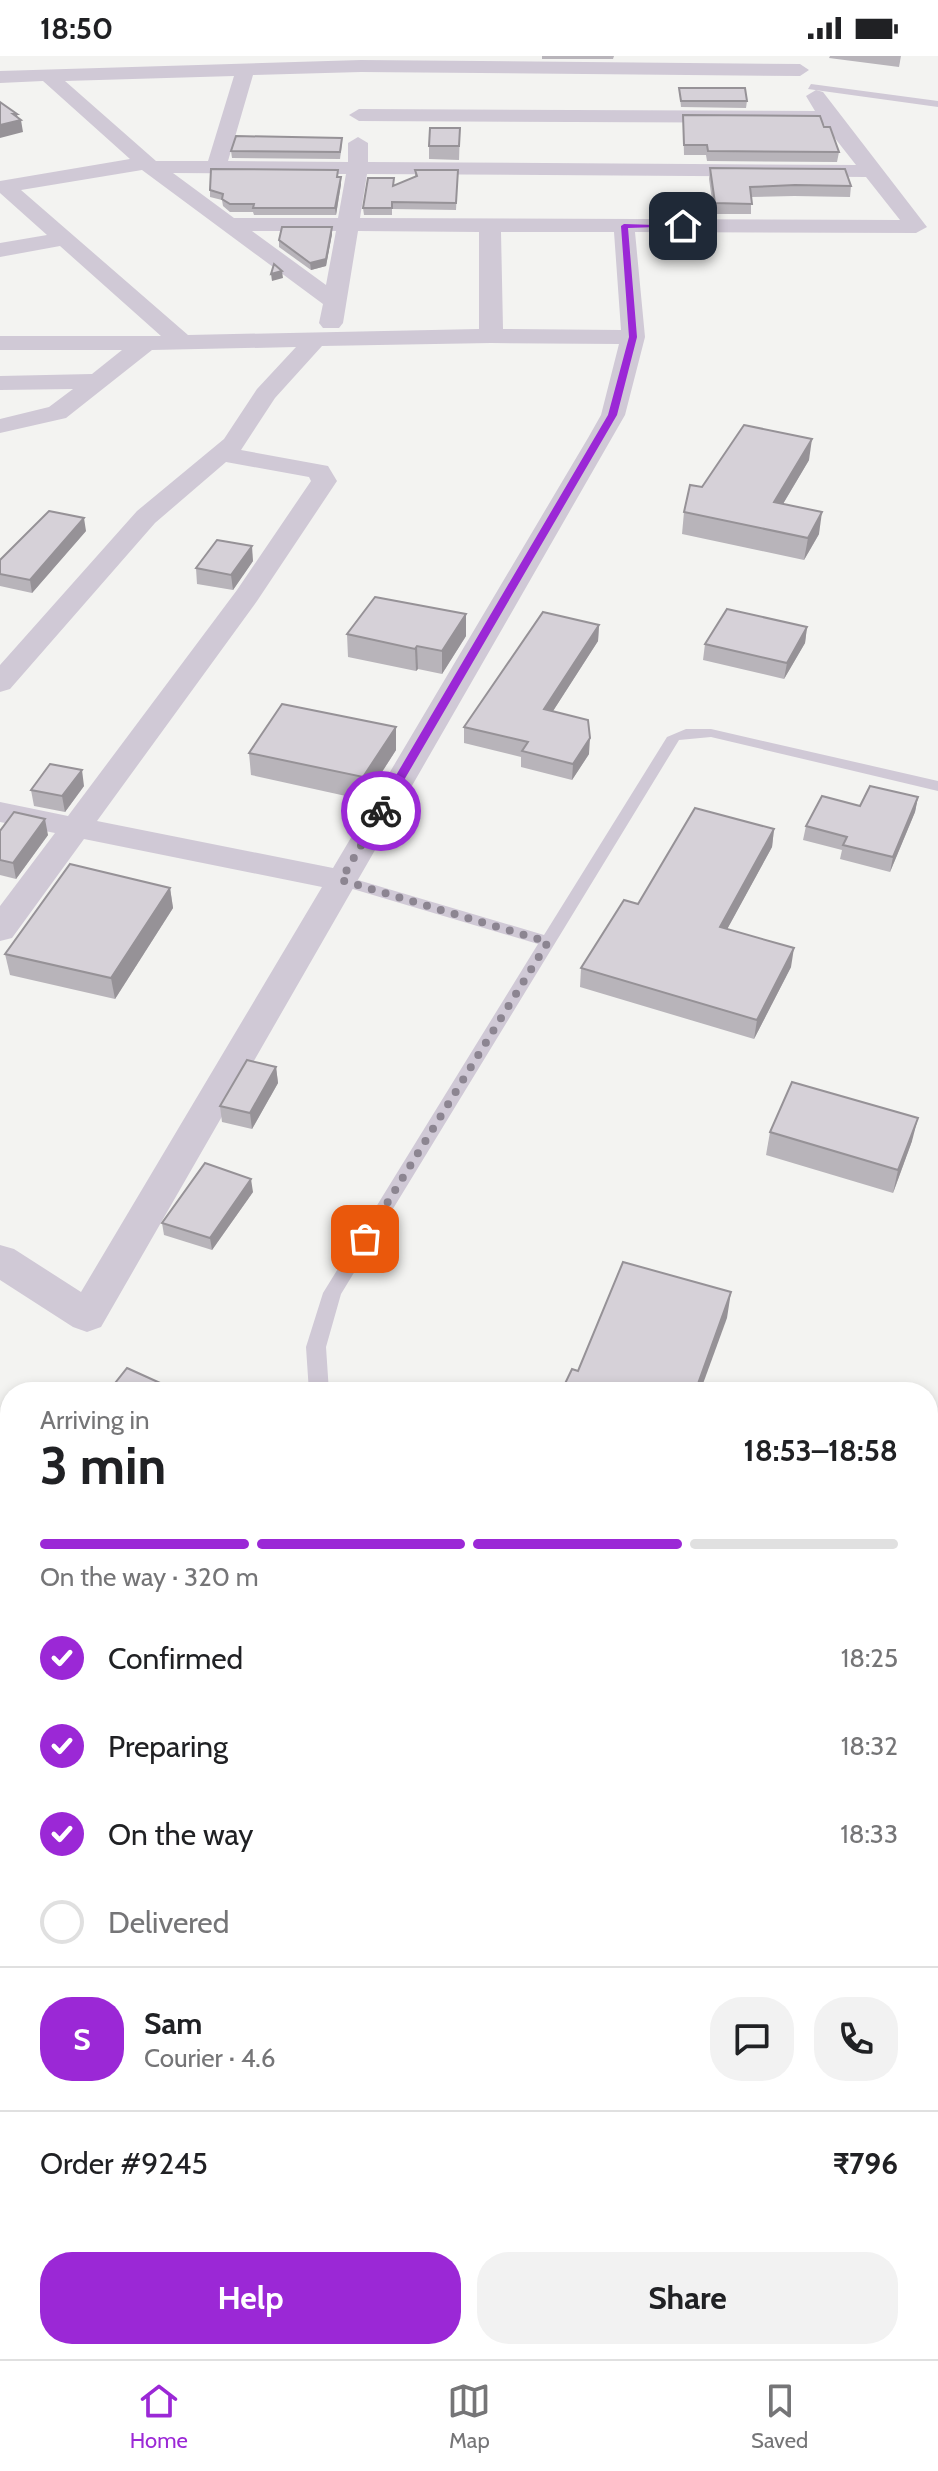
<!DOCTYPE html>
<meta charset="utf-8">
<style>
:root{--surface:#fff;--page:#f2f2f2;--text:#202124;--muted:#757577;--line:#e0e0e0;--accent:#9b28d6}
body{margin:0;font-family:Cabin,sans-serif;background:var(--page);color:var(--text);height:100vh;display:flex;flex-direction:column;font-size:30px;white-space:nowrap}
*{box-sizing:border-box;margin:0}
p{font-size:26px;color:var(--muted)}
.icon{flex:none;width:44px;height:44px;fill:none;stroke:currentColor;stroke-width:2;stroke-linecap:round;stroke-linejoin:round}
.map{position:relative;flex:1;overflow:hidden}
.sheet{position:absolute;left:0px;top:1326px;width:938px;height:978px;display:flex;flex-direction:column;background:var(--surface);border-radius:32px 32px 0 0;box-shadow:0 4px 12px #0003}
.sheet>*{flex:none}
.pin{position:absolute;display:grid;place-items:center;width:68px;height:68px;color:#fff;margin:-34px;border-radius:16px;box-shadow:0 4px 12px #0006}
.courier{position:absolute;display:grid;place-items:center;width:80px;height:80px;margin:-40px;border:6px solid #9b28d6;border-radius:50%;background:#fff;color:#222;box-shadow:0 2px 10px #0007}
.summary em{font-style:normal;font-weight:700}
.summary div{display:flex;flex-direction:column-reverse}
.summary{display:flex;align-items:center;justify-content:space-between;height:136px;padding:0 40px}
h1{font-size:52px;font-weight:700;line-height:60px}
.bar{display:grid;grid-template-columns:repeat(4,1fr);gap:12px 8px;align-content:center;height:96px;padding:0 40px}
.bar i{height:10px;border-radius:6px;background:var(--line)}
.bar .current{background:var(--accent)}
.bar p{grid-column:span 4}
.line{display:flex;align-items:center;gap:20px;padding:0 40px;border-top:2px solid var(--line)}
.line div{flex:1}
.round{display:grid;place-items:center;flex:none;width:84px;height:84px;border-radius:32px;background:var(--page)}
ol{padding:0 40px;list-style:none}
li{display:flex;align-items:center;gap:24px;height:88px}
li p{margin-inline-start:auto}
li .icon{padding:8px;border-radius:50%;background:var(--accent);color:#fff;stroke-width:4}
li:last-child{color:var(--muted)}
li i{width:44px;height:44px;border:4px solid var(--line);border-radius:50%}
.cta{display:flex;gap:16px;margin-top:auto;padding:16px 40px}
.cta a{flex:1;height:92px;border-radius:32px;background:var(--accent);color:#fff;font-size:32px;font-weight:700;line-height:92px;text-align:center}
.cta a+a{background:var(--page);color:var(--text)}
.status{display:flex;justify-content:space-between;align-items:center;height:56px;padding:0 40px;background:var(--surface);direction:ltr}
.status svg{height:22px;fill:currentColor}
.tabs{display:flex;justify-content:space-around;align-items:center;height:112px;border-top:2px solid var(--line);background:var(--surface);font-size:22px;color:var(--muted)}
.tabs a{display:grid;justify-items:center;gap:4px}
.tabs .current{color:var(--accent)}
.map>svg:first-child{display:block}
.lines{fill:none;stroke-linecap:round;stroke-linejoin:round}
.lane{fill:#d0c9d6;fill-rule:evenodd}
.street{fill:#d0c9d6;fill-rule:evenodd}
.wall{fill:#b8b4ba}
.shaded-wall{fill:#969297}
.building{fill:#d6d1d8;stroke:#969297;stroke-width:2}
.route{fill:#9b28d6}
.done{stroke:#8c8591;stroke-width:8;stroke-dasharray:0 14.4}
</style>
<div class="status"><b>18:50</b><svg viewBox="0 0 49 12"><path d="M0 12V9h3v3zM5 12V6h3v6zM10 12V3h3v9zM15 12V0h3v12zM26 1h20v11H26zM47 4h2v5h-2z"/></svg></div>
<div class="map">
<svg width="938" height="2303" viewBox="0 0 938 2303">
<rect width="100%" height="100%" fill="#f3f3f1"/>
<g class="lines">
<g class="lane">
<path d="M811,28L938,45V51L808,33Z"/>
<path d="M686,673H711L938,725V735L711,681L679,684L341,1238L326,1291L329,1336H309L306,1291L323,1237L538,888L336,828L333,824L341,819L544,879L667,681Z"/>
</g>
<g class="street">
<path d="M361,4L800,8L809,14L800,20L361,16L253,19L228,105L348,106V87L358,81L368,87V106L856,109L823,67L359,65L349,59L359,53L815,55L806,40L816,34L823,36L927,171L916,177L635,176L645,281L625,359L101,1271L87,1276L73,1271L0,1224V1189L14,1193L81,1236L322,831L84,783L12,882L0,885V850L55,777L0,766V746L68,760L237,534L311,425L309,421L226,406L155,467L10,633L0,636V609L137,455L224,383L257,333L296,291L152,294L66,362L0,377V363L49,351L73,333L0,334V320L92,318L122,294H0V280H161L60,190L0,201V187L47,179L0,137V125L130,103L43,25L0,27V15ZM234,20L208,105H156L65,25ZM142,114L323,248L319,267L323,272H339L343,267L358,175L479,176V273L188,279L21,134ZM173,117L346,118L338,162H234ZM367,118L866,121L900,164L360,162ZM252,175H336L326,229ZM501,176H614L621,274L503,273ZM491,287L619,288L601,359L588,382L333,812L97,765L257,545L337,425L328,410L241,394L275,342L322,290Z"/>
<path d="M928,1770L938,1773V1821L928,1818Z"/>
<path d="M10,1839V1896L0,1900V1843Z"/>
</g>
</g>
<g class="wall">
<path d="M542,0H614L613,3H542Z"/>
<path d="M830,0H901L899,11L829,2Z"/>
<path d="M679,32L747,45L746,52L681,51Z"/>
<path d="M683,59L824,71L839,96L837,106L707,105L706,99H684Z"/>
<path d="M460,72L459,104L429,103V90Z"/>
<path d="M342,88L340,103L232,102L231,95Z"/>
<path d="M710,112L851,130L850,141L794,140L751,141V158H714L709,123Z"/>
<path d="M415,114H458L456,154L392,153V159H364L363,152L394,130L415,121Z"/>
<path d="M341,121V128L336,159H254L253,156H230L223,150L222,144L210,141V134Z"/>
<path d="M332,178L326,210L311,214L279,191V184Z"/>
<path d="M809,404L783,448L819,478L804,504L682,478L684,456L702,431Z"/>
<path d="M86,475L32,537L0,530V504Z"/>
<path d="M253,505L233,534L197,528L196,512Z"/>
<path d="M466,558V580L442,618L418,613L416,615L348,601L347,578Z"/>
<path d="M599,569L598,585L553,655L589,698L572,724L521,711V701L464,687V671Z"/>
<path d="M807,571L805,587L784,623L703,604L705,588Z"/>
<path d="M396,671V694L364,744L251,719L249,697Z"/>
<path d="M84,730L65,756L34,750L31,734Z"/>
<path d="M918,741L915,756L890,816L840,803L842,794L803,784L806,770L860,750Z"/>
<path d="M774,773L772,791L727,873L791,911L754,983L580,931L581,912L638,848Z"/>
<path d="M0,775L48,779L16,823L0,819Z"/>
<path d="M170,832L173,852L115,943L10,919L5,898Z"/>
<path d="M276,1011L278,1027L252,1073L222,1066L220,1050Z"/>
<path d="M770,1076L912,1085L893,1137L766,1099Z"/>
<path d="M253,1136L212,1194L164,1179L162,1167Z"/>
<path d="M928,1947L938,1950V2043L928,2040Z"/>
</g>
<g class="shaded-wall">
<path d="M13,58H17L18,64H21L23,76L0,82V69Z"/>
<path d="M341,121V128L336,159L335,152Z"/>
<path d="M332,171V178L326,210L311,214L310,207Z"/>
<path d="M282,215L283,222L272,225L271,218Z"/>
<path d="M812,383L809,404L771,468L774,446Z"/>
<path d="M822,456L819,478L804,504L808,482Z"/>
<path d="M84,462L86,475L32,537L30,524Z"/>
<path d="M252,490L253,505L233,534L231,519Z"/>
<path d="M466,558V580L442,618V595Z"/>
<path d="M599,569L598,585L544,669V653Z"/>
<path d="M807,571L805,587L784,623L787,607Z"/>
<path d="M417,590L418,613L416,615L415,593Z"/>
<path d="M396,671V694L364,744L363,721Z"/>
<path d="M590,682L589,698L572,724L573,708Z"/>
<path d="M82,714L84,730L65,756L62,740Z"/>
<path d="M918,741L915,756L890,816L893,801Z"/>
<path d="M45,763L48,779L16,823L13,807Z"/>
<path d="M774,773L772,791L718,890L720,871Z"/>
<path d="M170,832L173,852L115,943L111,922Z"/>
<path d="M794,892L791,911L754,983L757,964Z"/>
<path d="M276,1011L278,1027L252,1073L250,1057Z"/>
<path d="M918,1062L912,1085L893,1137L898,1114Z"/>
<path d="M251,1123L253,1136L212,1194L210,1182Z"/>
<path d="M731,1236L727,1262L700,1336H695Z"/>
</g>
<g class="building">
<path d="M679,32H745L747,45H681Z"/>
<path d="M0,46L17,58H13L21,64L0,69Z"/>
<path d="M683,59L820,60L824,71H830L839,96L708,95L707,89H684Z"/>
<path d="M430,72H460L459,90H429Z"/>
<path d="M236,80L342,82L340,96L231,95Z"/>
<path d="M710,112L845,113L851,130L795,129L750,131L752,148L715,147Z"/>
<path d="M211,113L338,114L337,121H341L335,152H253L254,148H230L222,143L223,138L210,134Z"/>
<path d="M415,114H458L456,147L392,146V152H363L368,122H394L393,130L417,120Z"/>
<path d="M282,171H332L326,203L310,207L279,184Z"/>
<path d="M274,208L282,215L271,218Z"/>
<path d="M744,369L812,383L774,446L822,456L808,482L684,456L690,429L702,431Z"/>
<path d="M49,455L84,462L30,524L0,518V504Z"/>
<path d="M217,484L252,490L231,519L196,512Z"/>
<path d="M375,541L466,558L442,595L417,590L415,593L347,578Z"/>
<path d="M727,553L807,571L787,607L705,588Z"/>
<path d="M543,556L599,569L544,653L588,664L590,682L573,708L522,695L528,686L464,671Z"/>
<path d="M282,648L396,671L363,721L249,697Z"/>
<path d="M50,708L82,714L62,740L31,734Z"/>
<path d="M870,730L918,741L893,801L843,789L847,781L806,770L822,740L860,750Z"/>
<path d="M695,752L774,773L720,871L794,892L757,964L581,912L624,844L638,848Z"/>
<path d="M14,756L45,763L13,807L0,804V775Z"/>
<path d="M70,808L170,832L111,922L5,898Z"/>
<path d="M247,1004L276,1011L250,1057L220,1050Z"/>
<path d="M792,1026L918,1062L898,1114L770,1076Z"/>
<path d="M205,1107L251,1123L210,1182L162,1167Z"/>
<path d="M623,1206L731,1236L695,1336H561L572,1313L578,1315Z"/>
<path d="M127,1312L180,1336H108Z"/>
<path d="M928,1947L938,1950V2025L928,2022Z"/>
</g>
<path class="route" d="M624,168L686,170L628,172L637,281L617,359L386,755L377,758L375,755L608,359L629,281L621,170Z"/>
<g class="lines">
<path class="done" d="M365,1183L548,886L341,824L381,755"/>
</g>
</svg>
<div class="pin" style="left:365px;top:1183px;background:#ea580c"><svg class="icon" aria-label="bag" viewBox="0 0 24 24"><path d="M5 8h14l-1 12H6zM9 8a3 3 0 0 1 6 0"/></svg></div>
<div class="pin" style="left:683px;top:170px;background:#1f2937"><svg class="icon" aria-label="home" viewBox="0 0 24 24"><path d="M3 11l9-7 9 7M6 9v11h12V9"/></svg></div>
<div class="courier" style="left:381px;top:755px"><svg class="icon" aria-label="bike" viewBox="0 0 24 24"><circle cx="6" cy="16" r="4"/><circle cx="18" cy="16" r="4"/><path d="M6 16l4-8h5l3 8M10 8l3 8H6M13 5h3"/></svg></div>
<section class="sheet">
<div class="summary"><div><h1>3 min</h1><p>Arriving in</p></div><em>18:53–18:58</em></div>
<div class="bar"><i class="current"></i><i class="current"></i><i class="current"></i><i></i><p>On the way · 320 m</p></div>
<ol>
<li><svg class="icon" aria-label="check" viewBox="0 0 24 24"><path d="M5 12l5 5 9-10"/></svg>Confirmed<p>18:25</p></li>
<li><svg class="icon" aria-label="check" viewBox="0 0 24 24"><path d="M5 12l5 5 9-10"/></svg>Preparing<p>18:32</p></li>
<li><svg class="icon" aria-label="check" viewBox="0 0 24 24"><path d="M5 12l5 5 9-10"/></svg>On the way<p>18:33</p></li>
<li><i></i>Delivered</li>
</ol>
<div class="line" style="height:144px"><b class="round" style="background:var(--accent);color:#fff">S</b><div><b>Sam</b><p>Courier · 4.6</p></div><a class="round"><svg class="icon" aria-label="chat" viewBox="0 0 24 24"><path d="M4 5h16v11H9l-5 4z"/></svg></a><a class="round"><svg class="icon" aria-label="phone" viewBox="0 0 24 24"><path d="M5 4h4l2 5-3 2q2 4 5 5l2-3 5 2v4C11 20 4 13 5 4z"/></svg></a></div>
<div class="line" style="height:104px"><div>Order #9245</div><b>₹796</b></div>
<div class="cta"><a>Help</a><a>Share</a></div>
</section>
</div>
<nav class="tabs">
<a class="current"><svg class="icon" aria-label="home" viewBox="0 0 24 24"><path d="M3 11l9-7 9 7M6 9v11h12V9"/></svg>Home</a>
<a><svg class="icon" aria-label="map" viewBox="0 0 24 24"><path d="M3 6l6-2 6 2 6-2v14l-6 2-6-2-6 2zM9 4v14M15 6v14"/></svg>Map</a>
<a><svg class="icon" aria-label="saved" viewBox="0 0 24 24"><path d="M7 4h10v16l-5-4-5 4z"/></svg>Saved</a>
</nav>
